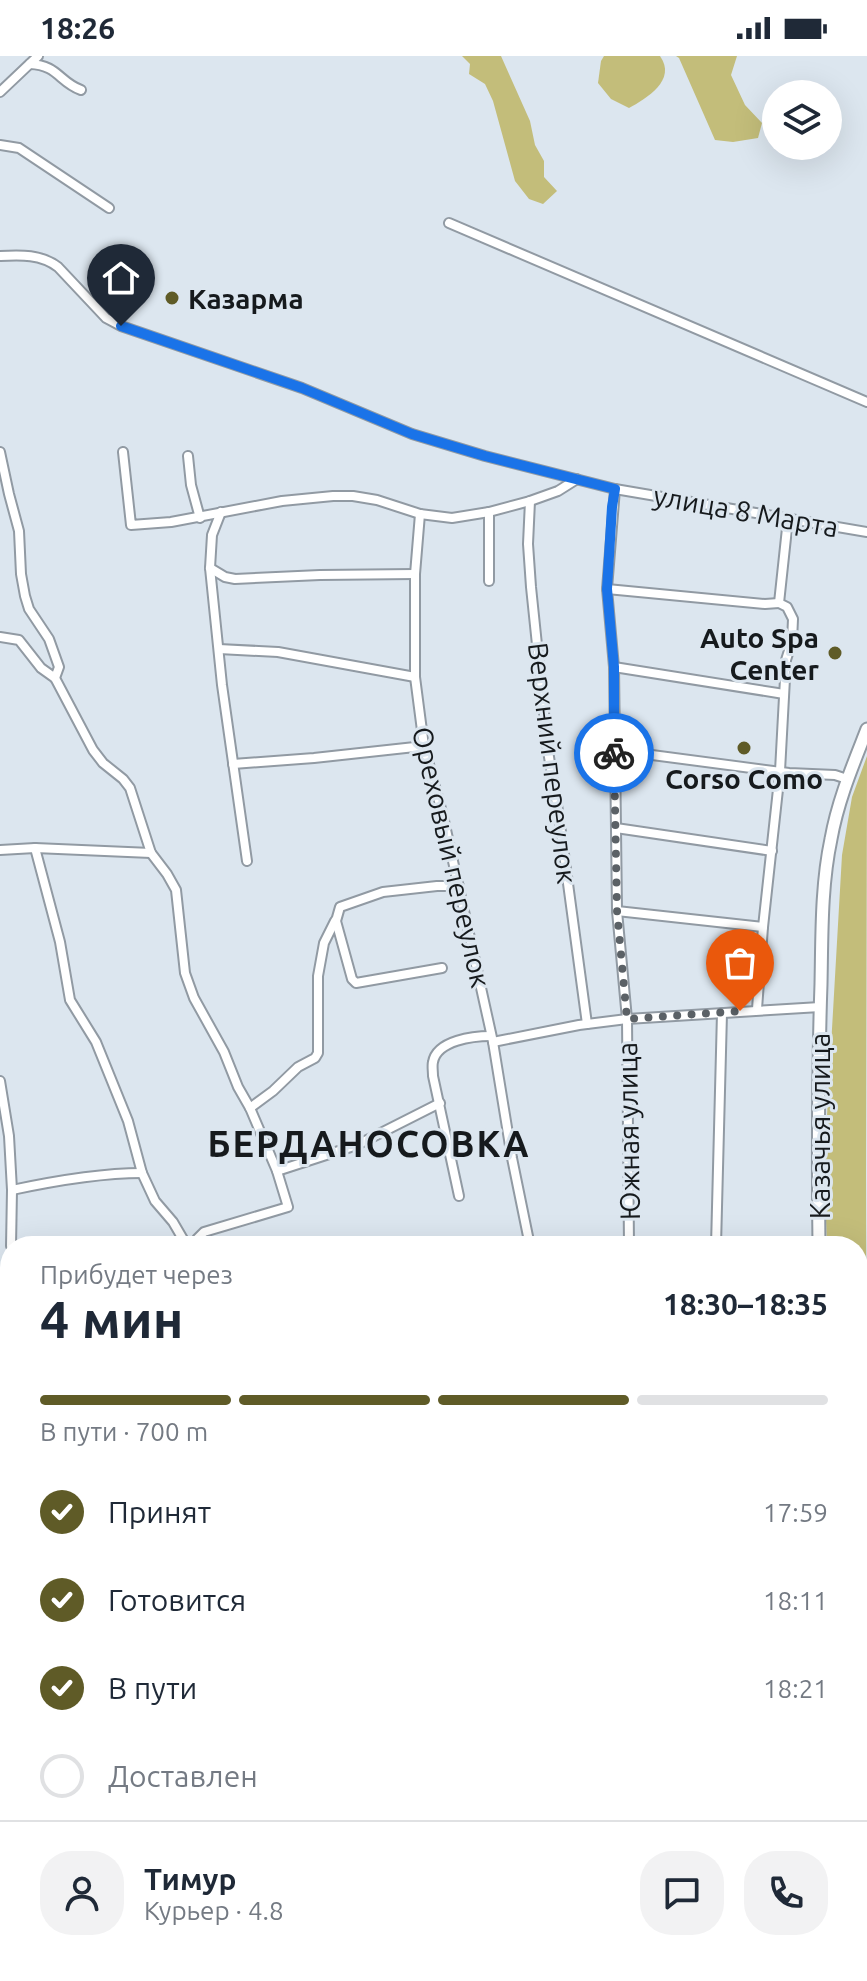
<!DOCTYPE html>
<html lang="ru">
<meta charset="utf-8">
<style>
:root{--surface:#fff;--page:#f2f2f3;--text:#1f2937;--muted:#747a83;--line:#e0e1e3;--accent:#5f5b27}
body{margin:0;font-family:Ubuntu,sans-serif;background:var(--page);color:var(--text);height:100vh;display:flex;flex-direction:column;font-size:30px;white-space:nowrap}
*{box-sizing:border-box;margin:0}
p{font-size:26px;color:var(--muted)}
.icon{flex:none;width:44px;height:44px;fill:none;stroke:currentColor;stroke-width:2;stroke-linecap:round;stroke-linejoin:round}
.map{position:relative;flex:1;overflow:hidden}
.panel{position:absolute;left:0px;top:1180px;width:868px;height:746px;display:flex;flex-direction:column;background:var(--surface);border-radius:32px 32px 0 0;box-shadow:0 8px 32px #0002}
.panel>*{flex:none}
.tools{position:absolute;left:762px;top:24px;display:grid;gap:16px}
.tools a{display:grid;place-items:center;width:80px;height:80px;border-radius:50%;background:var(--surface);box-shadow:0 8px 32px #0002;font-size:40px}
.pin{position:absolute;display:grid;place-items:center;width:68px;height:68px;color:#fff;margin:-82px -34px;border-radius:50% 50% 50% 0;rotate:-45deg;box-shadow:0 0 8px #0007}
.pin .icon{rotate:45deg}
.courier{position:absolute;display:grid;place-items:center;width:80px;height:80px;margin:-40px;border:6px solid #1a73e8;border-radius:50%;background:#fff;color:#222;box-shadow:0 2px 10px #0007}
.head em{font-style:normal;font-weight:700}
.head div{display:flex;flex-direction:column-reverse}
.head{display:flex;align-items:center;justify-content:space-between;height:136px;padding:0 40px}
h1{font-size:52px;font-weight:700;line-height:60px}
.bar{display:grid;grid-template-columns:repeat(4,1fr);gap:12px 8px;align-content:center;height:96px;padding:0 40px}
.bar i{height:10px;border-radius:6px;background:var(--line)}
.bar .current{background:var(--accent)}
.bar p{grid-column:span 4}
.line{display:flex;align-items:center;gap:20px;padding:0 40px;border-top:2px solid var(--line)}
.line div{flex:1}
.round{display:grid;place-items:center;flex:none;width:84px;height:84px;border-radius:32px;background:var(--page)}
ol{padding:0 40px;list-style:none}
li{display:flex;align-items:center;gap:24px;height:88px}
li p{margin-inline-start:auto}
li .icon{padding:8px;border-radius:50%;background:var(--accent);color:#fff;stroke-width:4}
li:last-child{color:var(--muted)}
li i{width:44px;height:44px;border:4px solid var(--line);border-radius:50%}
.status{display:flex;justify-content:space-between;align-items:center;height:56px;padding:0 40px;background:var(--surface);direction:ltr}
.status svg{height:22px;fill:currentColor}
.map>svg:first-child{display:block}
.green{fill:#c3bd7a}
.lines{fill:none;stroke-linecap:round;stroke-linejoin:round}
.street-casing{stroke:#919aa3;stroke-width:12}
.secondary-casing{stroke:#919aa3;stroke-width:15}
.street{stroke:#fff;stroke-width:8}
.secondary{stroke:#fff;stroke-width:11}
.rail-casing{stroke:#464c50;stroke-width:5}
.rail{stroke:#dce6ef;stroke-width:2;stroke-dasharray:6;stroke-linecap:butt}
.done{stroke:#5b6166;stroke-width:8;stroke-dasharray:0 14.4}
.route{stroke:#1a73e8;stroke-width:10}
.poi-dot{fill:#5f5b27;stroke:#dce6ef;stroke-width:3}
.labels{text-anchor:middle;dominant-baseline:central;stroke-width:6;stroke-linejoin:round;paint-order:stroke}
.poi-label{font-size:28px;font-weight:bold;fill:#161a1d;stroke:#dce6ef;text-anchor:start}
.street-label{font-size:28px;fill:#161a1d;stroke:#dce6ef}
.district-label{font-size:36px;font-weight:bold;letter-spacing:2px;fill:#161a1d;stroke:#dce6ef}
</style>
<div class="status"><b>18:26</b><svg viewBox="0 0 49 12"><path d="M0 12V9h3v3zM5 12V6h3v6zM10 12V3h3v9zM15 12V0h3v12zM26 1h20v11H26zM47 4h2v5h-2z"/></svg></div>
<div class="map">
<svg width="867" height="1925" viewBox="0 0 867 1925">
<rect width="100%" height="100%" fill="#dce6ef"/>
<g class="green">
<path d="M462,0H501L530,65L535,89L544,105V121L557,135L543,148L529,143L515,125L493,45L485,28L469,18L470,8Z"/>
<path d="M604,0H660C677,24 647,42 629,52L611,43L598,27L601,5Z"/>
<path d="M676,0H737L731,19L745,49L762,67L758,82L733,86L715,84L679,2Z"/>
<path d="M867,700L866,1120L867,1627L858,1626V1190H827L824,1112L842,799L852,741Z"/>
<path d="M0,1334L10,1376V1916H182L185,1925H0Z"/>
<path d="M363,1916H559L561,1925H357Z"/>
</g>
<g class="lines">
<defs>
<g id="street">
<path d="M30,8C58,9 59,26 81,34"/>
<path d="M0,36L38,0"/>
<path d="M0,89L19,92L109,152"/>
<path d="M449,167L867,346"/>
<path d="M0,200C21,199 41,198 58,211L106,262L121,270L302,332L412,378L485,400L615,433L867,476"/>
<path d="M0,396L9,438L19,475L21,518L25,540L29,553L49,583L59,611L55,622L93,694L103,707L123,723L130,732L151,797L167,818L176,834L185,917L194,942L224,996L238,1031L250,1052L277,1115L288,1151L204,1176L197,1183L194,1190"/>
<path d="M123,396L131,469L171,466L282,445L333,440H353L377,444L420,458L452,462L489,456L530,445L558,435L577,423"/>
<path d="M188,400L191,429L200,462"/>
<path d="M615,433L607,533L614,611L617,855L627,963L629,1190"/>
<path d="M530,445L528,488L531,531L548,695L559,761L587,968"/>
<path d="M221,456L212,479L210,512L222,629L247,805"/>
<path d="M489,456V525"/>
<path d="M420,458L415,518V621L424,690L443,760L493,986L512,1102L530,1190"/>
<path d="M210,512L225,521L235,523L320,519L415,518"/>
<path d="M607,533L765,548L779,547"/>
<path d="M0,581L19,584L41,612L55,622"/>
<path d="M219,593L278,596L415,621"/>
<path d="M614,611L784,638"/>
<path d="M614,694L789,717L835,719L847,723"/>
<path d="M233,708L314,702L424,690"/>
<path d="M616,772L772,795"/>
<path d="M35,792L60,886L70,944L96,986L128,1065L142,1117L155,1145L173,1166L187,1190"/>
<path d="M0,794L35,792L151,797"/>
<path d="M617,855L763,871"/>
<path d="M442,912L356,927L352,923L336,865L340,851L383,836L437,830H459"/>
<path d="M757,953L763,871L780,715L786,604L792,585L793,563L787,551L779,547L788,463"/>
<path d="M493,986L579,969L627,963L820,951"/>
<path d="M0,1025L9,1080L12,1134L11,1190"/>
<path d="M250,1052L273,1035L298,1011L315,1002L318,997V920L324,887L335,865"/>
<path d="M277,1115L357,1089L440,1047"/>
<path d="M12,1134C54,1125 99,1117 142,1117"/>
<path d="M459,1140L433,1020C433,1015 432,1010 433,1006C437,984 474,980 491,980"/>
<path d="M716,1190L722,957"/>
<path d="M858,1816L867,1817"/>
<path d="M210,1916L213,1925"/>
<path d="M391,1916L393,1925"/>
<path d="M556,1916L557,1925"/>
<path d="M366,1925L371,1916"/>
<path d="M605,1925L606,1916"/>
<path d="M691,1925V1916"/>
<path d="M839,1925L840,1916"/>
</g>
<g id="secondary">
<path d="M819,1190C818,1103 818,1015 821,928C822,880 821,830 831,783C838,744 853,709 867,673"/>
<path d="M794,1925V1916"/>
</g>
</defs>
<use href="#street" class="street-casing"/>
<use href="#secondary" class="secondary-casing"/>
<use href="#street" class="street"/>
<use href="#secondary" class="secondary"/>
<defs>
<g id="rail">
<path d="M0,1292L10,1335"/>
<path d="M3,1324L10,1354"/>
<path d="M192,1916L195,1925"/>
</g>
</defs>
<use href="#rail" class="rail-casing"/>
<use href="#rail" class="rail"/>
</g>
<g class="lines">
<path class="done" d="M614,697L617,855L627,963L740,955"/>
<path class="route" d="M121,270L302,332L412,378L485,400L615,433L612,451L607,533L614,611V697"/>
</g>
<g class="poi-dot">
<circle cx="172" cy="242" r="8"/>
<circle cx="835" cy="597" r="8"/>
<circle cx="744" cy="692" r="8"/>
</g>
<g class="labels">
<g class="poi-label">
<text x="188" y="242">Казарма</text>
<text x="819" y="581" text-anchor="end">Auto Spa<tspan x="819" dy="32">Center</tspan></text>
<text x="744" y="722" text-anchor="middle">Corso Como</text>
</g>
<g class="street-label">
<text transform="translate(746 455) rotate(10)">улица 8 Марта</text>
<text transform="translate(553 707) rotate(83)">Верхний переулок</text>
<text transform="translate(452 801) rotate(77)">Ореховый переулок</text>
<text transform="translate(819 1070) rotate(-90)">Казачья улица</text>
<text transform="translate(628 1075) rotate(-91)">Южная улица</text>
</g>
<g class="district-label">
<text x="369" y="1087">БЕРДАНОСОВКА</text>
</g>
</g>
</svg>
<div class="tools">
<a><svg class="icon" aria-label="layers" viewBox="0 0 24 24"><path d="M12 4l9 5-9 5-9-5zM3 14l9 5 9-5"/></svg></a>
</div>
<div class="pin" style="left:740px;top:955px;background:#ea580c"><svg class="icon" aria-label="bag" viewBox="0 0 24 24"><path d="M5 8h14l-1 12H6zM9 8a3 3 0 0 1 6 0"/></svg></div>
<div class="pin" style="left:121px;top:270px;background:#1f2937"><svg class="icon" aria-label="home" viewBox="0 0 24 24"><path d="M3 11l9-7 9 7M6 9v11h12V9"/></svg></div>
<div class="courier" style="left:614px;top:697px"><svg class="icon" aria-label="bike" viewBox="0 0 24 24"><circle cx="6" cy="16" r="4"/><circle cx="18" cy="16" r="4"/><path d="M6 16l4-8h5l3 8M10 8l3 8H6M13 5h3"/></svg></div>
<section class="panel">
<div class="head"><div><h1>4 мин</h1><p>Прибудет через</p></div><em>18:30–18:35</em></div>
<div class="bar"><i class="current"></i><i class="current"></i><i class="current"></i><i></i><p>В пути · 700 m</p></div>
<ol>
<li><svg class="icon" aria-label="check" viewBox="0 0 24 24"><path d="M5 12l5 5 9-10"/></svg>Принят<p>17:59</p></li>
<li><svg class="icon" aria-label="check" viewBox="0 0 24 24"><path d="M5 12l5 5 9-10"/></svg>Готовится<p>18:11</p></li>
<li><svg class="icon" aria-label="check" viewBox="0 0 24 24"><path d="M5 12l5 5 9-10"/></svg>В пути<p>18:21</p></li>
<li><i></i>Доставлен</li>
</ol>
<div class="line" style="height:144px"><a class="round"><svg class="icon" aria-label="person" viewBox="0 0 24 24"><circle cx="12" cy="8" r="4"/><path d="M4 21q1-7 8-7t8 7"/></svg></a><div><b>Тимур</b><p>Курьер · 4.8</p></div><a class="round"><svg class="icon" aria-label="chat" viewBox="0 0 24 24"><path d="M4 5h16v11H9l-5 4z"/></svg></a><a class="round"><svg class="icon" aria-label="phone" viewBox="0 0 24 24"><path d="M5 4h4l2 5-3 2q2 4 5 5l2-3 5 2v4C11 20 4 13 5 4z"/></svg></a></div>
</section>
</div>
